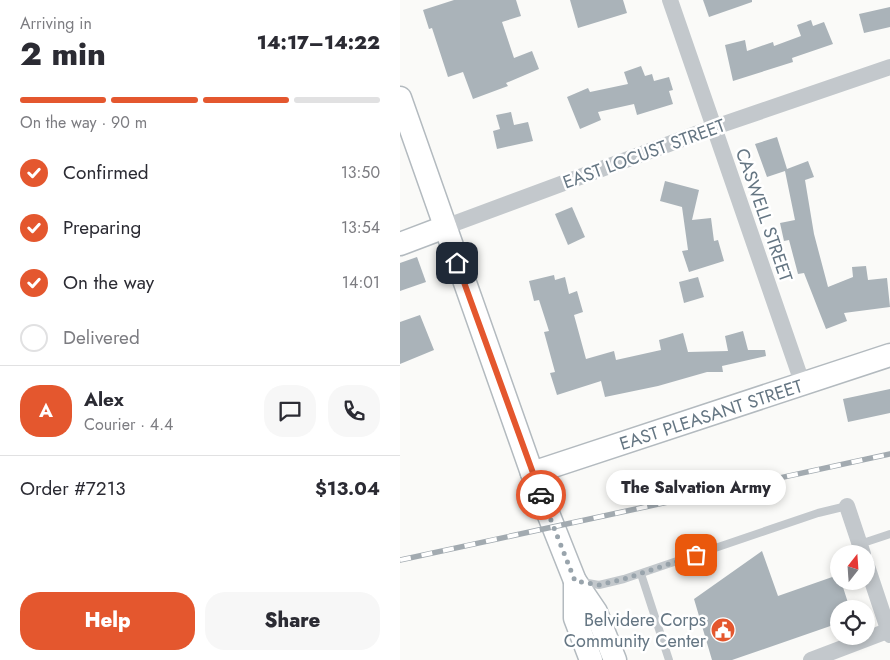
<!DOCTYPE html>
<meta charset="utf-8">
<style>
:root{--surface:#fff;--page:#f7f7f7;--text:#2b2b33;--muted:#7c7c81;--line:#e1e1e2;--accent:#e4572e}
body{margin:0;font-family:Jost,sans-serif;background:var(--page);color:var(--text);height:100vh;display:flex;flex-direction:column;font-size:19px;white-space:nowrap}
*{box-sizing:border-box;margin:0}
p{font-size:16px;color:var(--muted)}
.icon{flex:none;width:28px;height:28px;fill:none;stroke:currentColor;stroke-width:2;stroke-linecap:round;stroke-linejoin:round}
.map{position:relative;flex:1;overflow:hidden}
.side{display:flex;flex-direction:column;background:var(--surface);width:400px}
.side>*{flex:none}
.needle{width:32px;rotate:17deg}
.tools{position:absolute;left:430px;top:545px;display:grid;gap:10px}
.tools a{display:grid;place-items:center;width:45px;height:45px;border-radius:50%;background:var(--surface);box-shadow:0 2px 8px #0003;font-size:25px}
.pin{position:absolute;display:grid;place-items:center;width:42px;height:42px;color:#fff;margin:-21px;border-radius:10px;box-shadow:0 2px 8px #0006}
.courier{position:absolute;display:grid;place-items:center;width:50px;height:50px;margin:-25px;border:4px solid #e4572e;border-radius:50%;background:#fff;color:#222;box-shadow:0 1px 6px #0007}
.bubble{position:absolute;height:35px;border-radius:18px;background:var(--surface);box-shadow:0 2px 8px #0003;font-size:16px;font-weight:800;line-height:35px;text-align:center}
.overview em{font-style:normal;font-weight:800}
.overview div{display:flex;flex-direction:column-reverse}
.overview{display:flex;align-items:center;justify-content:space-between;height:85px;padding:0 20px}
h1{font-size:32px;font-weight:800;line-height:38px}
.bar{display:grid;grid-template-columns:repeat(4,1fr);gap:8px 5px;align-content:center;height:60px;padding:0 20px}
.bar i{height:6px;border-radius:4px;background:var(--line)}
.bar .selected{background:var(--accent)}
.bar p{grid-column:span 4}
.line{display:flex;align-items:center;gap:12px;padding:0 20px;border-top:1px solid var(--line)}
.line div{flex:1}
.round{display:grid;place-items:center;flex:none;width:52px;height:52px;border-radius:20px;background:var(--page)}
ol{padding:0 20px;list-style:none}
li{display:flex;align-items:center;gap:15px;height:55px}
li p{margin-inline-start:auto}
li .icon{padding:5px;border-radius:50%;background:var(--accent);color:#fff;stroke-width:4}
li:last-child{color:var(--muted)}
li i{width:28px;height:28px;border:2px solid var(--line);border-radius:50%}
.button{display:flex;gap:10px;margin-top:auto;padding:10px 20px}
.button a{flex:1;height:58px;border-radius:20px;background:var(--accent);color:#fff;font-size:20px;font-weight:800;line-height:58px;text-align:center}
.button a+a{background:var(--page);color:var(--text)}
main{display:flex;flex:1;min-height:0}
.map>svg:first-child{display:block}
.building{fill:#aab3b9}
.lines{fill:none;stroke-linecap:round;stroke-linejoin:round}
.secondary-casing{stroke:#b3babf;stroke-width:25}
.lane{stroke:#c3c8cc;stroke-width:8}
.street{stroke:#c3c8cc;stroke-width:16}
.secondary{stroke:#fff;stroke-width:22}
.rail-casing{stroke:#a2aab0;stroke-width:5.5}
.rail{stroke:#fff;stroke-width:4;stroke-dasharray:11;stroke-linecap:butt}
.done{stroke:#99a4ac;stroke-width:5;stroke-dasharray:0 9}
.route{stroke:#e4572e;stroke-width:6}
.labels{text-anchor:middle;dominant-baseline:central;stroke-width:5;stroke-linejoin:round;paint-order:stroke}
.street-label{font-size:18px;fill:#657683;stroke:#fff}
.poi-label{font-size:18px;fill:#657683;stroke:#fff;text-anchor:end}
</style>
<main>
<section class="side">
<div class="overview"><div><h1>2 min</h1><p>Arriving in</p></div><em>14:17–14:22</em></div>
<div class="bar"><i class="selected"></i><i class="selected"></i><i class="selected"></i><i></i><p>On the way · 90 m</p></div>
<ol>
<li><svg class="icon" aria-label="check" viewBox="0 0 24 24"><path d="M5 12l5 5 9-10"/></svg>Confirmed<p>13:50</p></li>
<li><svg class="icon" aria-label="check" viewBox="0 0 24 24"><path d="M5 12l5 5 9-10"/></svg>Preparing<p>13:54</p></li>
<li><svg class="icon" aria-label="check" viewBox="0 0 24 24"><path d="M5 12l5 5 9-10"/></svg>On the way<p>14:01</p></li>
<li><i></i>Delivered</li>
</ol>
<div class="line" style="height:90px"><b class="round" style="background:var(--accent);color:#fff">A</b><div><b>Alex</b><p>Courier · 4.4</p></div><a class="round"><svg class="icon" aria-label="chat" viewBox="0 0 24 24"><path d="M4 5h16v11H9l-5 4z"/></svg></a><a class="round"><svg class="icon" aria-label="phone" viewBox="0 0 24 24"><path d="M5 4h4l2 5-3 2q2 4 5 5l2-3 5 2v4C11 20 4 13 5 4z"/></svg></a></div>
<div class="line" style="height:65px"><div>Order #7213</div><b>$13.04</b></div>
<div class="button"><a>Help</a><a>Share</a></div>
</section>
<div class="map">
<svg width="490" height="660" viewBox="0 0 490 660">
<rect width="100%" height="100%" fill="#fafaf8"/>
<g class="building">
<path d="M54,0H116L121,16L102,22L114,58L132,51L139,69L106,83L108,86L73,99L63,72L48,77L32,28L29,29L23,10Z"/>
<path d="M170,0H223L227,13L178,28Z"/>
<path d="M303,0H352V2L309,17Z"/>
<path d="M490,7V27L464,33L459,14Z"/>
<path d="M411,20L413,26L424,22L433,44L392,58L393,62L333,81L325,45L345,40L347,51L373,42L374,46L401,36L397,25Z"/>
<path d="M241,66L245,76L252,74L254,81L269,77L273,90L269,91L273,104L237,115L234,104L198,112L201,120L180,129L167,97L188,88L190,92L228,84L224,72Z"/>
<path d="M111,112L114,125L128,122L133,141L97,149L93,131L100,129L96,115Z"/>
<path d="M377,137L387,169L408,161L414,177L405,180L414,234L428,287L453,277L452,267L466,266L468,280L487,278L490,307L444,313L447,321L426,329L404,273L398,274L389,240L384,241L380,223L395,220L385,171L367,177L355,144Z"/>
<path d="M265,181L299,190L292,220L311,218L314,241L318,240L324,261L289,272L282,251L288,250L282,207L260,201Z"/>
<path d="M172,207L185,237L168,245L155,214Z"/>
<path d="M17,257L26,282L0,291V263Z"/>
<path d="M154,275L155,280L165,277L169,294L177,291L183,312L174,315L186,359L214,351L216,360L261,350L259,340L283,333L288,352L328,351L325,336L343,331L348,350H365L366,356L322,366L323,372H307L258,386L205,397L201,381L157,395L150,373L155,372L144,332L149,331L139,300L134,301L129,281Z"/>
<path d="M298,277L304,297L284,303L279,282Z"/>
<path d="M20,315L34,350L0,364V322Z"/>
<path d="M490,389V413L448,422L443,399Z"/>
<path d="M362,551L378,596L438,575L439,581H441L450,609H439V623L332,660H312L294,599Z"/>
</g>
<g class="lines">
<defs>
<g id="secondary">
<path d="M0,98L132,473L175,581L196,612L215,660"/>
<path d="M0,244L45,227"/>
<path d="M132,473L490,355"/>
<path d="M175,581V618L191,660"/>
</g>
</defs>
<use href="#secondary" class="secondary-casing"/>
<g class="lane">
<path d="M460,544L490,534"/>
<path d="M241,574L269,660"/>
<path d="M182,582L199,585L224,579L418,513L447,506"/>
</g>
<g class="street">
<path d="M270,0L403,385"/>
<path d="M45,227L312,128L490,67"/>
<path d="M447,506L463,554"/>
<path d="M466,563L490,635"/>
<path d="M411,660L490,630"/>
</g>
<use href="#secondary" class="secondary"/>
<defs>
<path id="rail" d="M0,560L490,454"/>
</defs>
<use href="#rail" class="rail-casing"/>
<use href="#rail" class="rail"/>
</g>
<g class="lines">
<path class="done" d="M141,495L175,581L199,585L224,579L296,555"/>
<path class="route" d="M57,263L141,495"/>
</g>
<defs>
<symbol id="civic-disc" viewBox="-11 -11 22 22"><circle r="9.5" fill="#e4572e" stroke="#fff"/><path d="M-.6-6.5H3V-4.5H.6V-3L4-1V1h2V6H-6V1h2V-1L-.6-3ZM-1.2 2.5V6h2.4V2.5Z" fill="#fff"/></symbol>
</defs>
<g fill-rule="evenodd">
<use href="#civic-disc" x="309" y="616" width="28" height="28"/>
</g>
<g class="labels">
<g class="street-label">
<text transform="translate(244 154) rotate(-20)">EAST LOCUST STREET</text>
<text transform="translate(364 215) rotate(71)">CASWELL STREET</text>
<text transform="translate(311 415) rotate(-18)">EAST PLEASANT STREET</text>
</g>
<g class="poi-label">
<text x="306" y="620">Belvidere Corps<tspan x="306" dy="21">Community Center</tspan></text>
</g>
</g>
</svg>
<div class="tools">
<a><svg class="needle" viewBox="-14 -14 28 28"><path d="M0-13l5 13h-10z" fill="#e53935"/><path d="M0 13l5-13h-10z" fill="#7c7c81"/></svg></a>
<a><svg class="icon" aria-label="locate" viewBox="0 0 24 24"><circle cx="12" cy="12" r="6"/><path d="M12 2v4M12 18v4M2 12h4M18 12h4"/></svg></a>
</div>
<div class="pin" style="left:296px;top:555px;background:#ea580c"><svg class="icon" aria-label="bag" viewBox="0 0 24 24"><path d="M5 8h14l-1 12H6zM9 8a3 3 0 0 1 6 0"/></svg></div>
<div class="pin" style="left:57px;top:263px;background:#1f2937"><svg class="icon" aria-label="home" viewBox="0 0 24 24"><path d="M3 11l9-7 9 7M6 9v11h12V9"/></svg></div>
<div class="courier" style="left:141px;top:495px"><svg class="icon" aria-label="car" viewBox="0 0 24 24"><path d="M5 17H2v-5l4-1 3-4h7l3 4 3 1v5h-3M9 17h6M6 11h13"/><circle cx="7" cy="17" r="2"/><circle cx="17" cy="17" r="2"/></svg></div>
<div class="bubble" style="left:206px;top:470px;width:180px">The Salvation Army</div>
</div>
</main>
